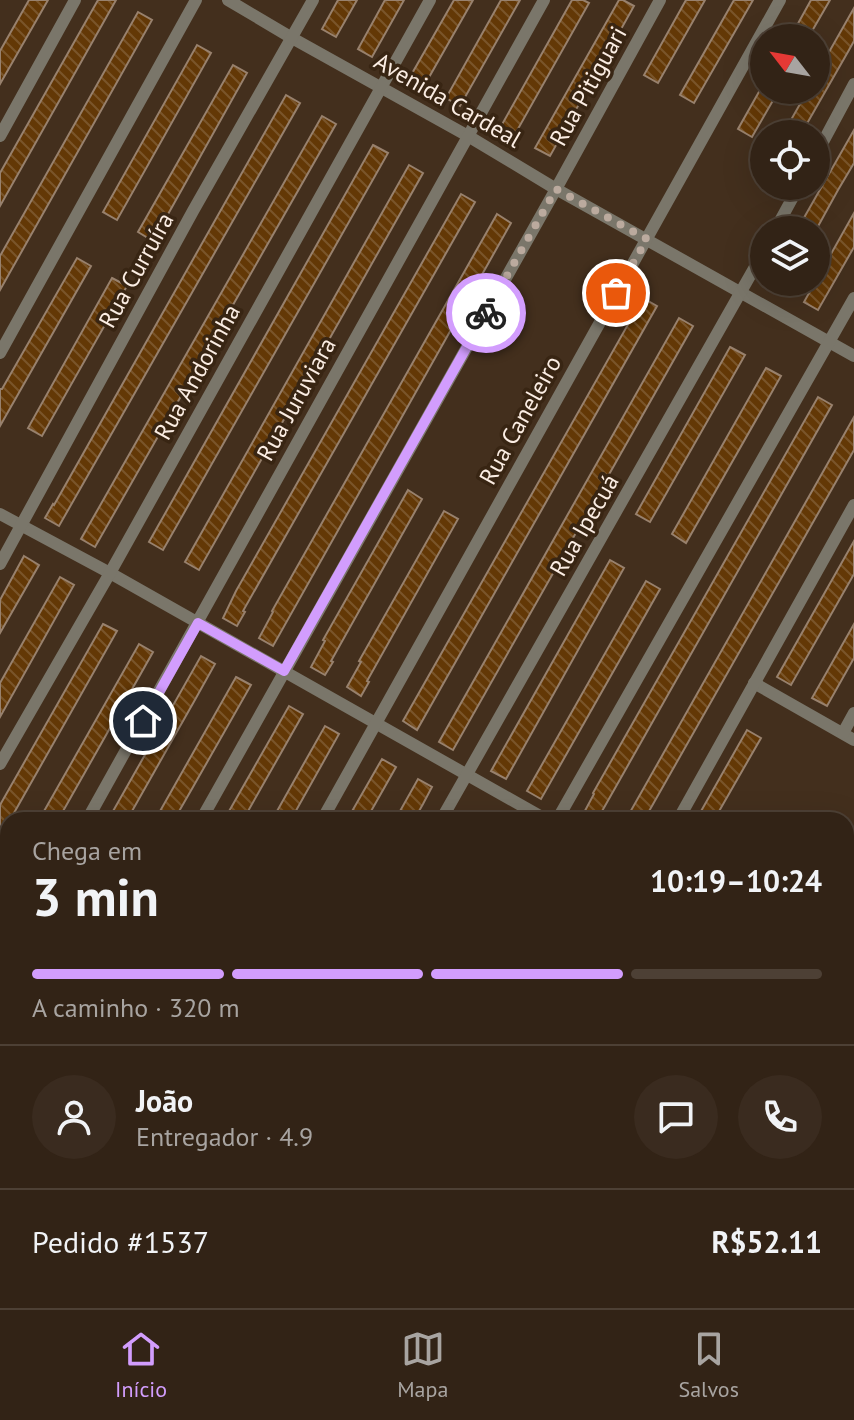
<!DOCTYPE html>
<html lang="pt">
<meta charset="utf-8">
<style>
:root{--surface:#322316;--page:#3a2b1f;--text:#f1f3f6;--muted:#a8a4a1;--line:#4d4035;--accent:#d29dfd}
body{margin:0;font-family:"PT Sans",sans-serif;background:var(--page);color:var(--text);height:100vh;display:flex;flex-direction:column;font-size:30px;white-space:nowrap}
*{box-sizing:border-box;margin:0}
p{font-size:26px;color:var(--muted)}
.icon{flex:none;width:44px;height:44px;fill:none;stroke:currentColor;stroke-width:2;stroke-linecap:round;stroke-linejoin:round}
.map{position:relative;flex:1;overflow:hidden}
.drawer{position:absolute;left:0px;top:812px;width:854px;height:496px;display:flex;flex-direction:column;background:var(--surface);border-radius:24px 24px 0 0;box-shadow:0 8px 32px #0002,0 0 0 2px var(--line)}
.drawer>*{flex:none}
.needle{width:52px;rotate:301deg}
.fabs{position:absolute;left:750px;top:24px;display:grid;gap:16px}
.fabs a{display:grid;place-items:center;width:80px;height:80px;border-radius:50%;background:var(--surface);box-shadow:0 8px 32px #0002,0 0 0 2px var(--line);font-size:40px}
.pin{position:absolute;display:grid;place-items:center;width:68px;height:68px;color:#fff;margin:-34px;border:4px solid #fff;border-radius:50%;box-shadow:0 2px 8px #0007}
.courier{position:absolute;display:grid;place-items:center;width:80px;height:80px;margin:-40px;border:6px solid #d29dfd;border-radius:50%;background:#fff;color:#222;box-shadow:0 2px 10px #0007}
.overview em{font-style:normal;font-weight:800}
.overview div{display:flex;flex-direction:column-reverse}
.overview{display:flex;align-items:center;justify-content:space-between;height:136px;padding:0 32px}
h1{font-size:52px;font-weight:800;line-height:60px}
.bar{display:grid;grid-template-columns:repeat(4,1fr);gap:12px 8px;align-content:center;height:96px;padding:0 32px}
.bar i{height:10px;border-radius:6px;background:var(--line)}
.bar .active{background:var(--accent)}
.bar p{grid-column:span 4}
.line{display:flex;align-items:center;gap:20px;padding:0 32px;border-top:2px solid var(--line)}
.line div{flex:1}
.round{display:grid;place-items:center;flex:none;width:84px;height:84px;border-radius:42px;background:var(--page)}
.tabs{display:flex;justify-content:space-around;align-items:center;height:112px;border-top:2px solid var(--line);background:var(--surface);font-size:22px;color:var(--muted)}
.tabs a{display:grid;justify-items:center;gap:4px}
.tabs .active{color:var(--accent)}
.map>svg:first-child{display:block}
.building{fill:url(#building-back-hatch);stroke:#98816d;stroke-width:2}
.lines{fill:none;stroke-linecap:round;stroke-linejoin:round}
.minor{stroke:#7a766a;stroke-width:12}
.secondary{stroke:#a29c89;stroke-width:16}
.done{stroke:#bbaa9e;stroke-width:8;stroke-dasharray:0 14.4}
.route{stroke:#d29dfd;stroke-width:10}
.labels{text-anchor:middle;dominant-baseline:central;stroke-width:7;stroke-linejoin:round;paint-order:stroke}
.street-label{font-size:24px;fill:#fbede3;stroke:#382513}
</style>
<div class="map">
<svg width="854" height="1308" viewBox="0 0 854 1308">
<defs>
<pattern id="building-back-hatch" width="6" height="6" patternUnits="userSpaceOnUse" patternTransform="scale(2)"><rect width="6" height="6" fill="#633806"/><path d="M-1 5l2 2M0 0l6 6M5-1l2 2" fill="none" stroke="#7a552a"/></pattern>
</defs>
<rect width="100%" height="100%" fill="#432f1d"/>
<g class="building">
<path d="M29,0H48L0,84V51Z"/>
<path d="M98,0H116L0,206V173Z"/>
<path d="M338,0H357L336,37L322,29Z"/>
<path d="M385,0H404L372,57L358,49Z"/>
<path d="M454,0H473L424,86L410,77Z"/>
<path d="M501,0H520L460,106L446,98Z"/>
<path d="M572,0H583L589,3L514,136L500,128Z"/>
<path d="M619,0H623L634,6L550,156L535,148Z"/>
<path d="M686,0H705L658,83L644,75Z"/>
<path d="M734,0H753L694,103L680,95Z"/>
<path d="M811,0H830L808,38H790Z"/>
<path d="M854,8V41L849,50L801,134H783L808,90H816V75Z"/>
<path d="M138,12L152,20L0,290V256Z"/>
<path d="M197,45L211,53L117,220L103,212Z"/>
<path d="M233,65L247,73L153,241L138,232Z"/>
<path d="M760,90H779L752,137L738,129Z"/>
<path d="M286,95L300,103L59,526L45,518L53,504L54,505Z"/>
<path d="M322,116L336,124L95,547L81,539Z"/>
<path d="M854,130V163L838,190L816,230H797Z"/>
<path d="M373,145L388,153L163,550L149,542Z"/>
<path d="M409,165L423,173L199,570L185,562Z"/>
<path d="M461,194L475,202L243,611L245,612L237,626L223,618L236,591Z"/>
<path d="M854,213V247L818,310L804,302Z"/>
<path d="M497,214L511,223L273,646L259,638L273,612L272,611Z"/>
<path d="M77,258L91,266L0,426V389H2Z"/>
<path d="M112,278L127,286L42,436L28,428Z"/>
<path d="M643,298L657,306L417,730L403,721Z"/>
<path d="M679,318L693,326L453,750L439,742Z"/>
<path d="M730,347L745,355L650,522L636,514Z"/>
<path d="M766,368L781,376L686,543L672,534Z"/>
<path d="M818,397L832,405L597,820H580L594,794L593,793Z"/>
<path d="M854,417V450L644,820H640L629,814Z"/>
<path d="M408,490L422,499L331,661L333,662L325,675L311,667L325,641L323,640Z"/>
<path d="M444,511L458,519L367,681L369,682L361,696L347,687L361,662L359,661Z"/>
<path d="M854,541V574L791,685L777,677Z"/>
<path d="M24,556L39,565L0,633V600Z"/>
<path d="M610,560L624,568L506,779L491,771Z"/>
<path d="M60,577L74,585L0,717V683Z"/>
<path d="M646,581L660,589L541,799L527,791Z"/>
<path d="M103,624L117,631L10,820H8V824L0,838V805Z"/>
<path d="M854,624V658L827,706L812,698Z"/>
<path d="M139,644L153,652L58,820H39Z"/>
<path d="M201,656L215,664L196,698L127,820H108Z"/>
<path d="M236,677L251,685L193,787L174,820H155Z"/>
<path d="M289,706L303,714L243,820H224Z"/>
<path d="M325,726L339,734L293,816L290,820H272Z"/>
<path d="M747,730L761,738L714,820H696Z"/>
<path d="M382,759L396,767L366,820H347Z"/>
<path d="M418,779L432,787L423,804L414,820H395Z"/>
</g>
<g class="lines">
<g class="minor">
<path d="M228,0L292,38L468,136L556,189L854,356"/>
<path d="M0,136L75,0"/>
<path d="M816,155L854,84"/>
<path d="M775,230L799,186"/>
<path d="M0,353L196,0"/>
<path d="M0,514L110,573L547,820"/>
<path d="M0,564L193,211L313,0"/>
<path d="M754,683L854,740"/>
<path d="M843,733L854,713"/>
<path d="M0,764L110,573L430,0"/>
<path d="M87,820L544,0"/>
<path d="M201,820L556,189L660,0"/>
<path d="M322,820L780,0"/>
<path d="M441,820L764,251"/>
<path d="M557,820L854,298"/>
<path d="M678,820L854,505"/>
<path d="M1,975L8,962"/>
</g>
<g class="secondary">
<path d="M846,959L854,951"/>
<path d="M0,1047L8,1051"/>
</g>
</g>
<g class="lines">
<path class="done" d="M486,313L556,189L647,239L616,293"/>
<path class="route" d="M143,721L198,623L284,671L486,313"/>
</g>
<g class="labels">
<g class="street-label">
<text transform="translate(588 86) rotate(-61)">Rua Pitiguari</text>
<text transform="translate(448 100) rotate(30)">Avenida Cardeal</text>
<text transform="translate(136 270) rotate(-61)">Rua Curruíra</text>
<text transform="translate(197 372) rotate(-61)">Rua Andorinha</text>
<text transform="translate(296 399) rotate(-61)">Rua Juruviara</text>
<text transform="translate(520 420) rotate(-61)">Rua Caneleiro</text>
<text transform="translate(584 525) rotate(-60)">Rua Ipecuá</text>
</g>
</g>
</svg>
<div class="fabs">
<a><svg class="needle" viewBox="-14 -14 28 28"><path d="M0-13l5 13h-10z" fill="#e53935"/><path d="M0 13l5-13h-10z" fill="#a8a4a1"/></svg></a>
<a><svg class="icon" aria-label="locate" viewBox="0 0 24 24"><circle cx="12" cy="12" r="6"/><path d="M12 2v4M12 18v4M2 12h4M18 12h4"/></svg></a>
<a><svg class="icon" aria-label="layers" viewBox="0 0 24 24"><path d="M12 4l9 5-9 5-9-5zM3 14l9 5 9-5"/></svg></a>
</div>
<div class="pin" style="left:616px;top:293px;background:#ea580c"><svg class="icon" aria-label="bag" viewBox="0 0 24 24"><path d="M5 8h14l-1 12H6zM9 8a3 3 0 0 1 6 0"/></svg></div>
<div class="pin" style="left:143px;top:721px;background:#1f2937"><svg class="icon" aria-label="home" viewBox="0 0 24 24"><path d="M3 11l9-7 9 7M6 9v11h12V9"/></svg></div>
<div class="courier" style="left:486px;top:313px"><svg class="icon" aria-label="bike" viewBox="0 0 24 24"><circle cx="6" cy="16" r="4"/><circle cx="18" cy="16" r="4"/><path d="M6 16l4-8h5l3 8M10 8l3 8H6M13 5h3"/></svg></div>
<section class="drawer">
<div class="overview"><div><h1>3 min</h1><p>Chega em</p></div><em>10:19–10:24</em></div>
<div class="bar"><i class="active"></i><i class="active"></i><i class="active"></i><i></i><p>A caminho · 320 m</p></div>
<div class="line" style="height:144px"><a class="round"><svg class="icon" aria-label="person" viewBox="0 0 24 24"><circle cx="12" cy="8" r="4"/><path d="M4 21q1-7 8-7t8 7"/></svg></a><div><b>João</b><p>Entregador · 4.9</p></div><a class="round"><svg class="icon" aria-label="chat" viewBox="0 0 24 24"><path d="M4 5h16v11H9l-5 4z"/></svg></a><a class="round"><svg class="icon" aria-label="phone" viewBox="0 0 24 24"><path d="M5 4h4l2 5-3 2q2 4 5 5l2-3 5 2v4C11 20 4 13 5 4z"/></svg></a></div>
<div class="line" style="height:104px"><div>Pedido #1537</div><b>R$52.11</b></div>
</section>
</div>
<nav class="tabs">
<a class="active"><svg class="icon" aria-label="home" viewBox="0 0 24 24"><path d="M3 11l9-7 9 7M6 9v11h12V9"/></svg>Início</a>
<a><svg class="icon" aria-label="map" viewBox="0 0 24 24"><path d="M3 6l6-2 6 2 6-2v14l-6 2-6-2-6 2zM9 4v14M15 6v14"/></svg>Mapa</a>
<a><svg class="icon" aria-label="saved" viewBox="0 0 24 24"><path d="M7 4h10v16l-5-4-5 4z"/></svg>Salvos</a>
</nav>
